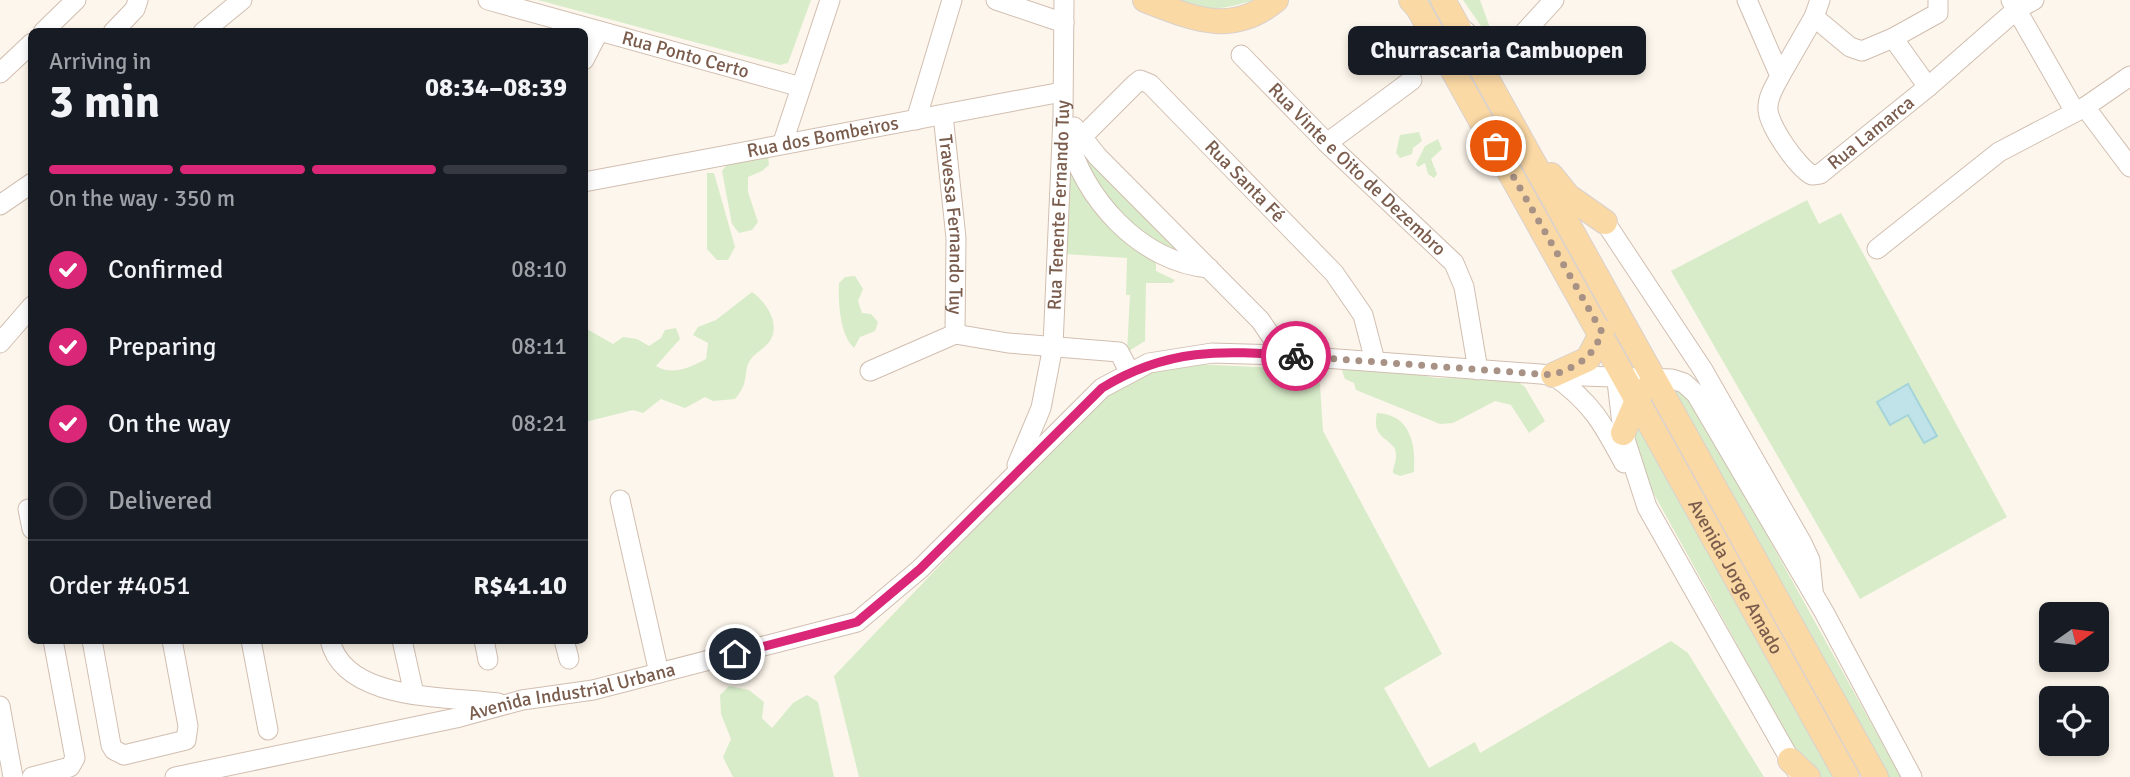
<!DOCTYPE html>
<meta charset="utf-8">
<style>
:root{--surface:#171b24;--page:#242831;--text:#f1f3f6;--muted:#9ea1a6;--line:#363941;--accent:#db2777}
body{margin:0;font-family:Signika,sans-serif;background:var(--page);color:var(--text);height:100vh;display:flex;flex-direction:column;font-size:26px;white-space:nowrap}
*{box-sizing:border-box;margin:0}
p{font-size:23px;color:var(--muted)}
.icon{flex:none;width:38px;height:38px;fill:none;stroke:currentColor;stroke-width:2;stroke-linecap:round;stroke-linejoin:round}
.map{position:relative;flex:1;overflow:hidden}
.panel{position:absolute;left:28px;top:28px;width:560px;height:616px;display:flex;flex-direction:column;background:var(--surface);border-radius:10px;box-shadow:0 4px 10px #0003}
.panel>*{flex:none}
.needle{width:46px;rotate:76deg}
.tools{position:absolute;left:2039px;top:602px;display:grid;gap:14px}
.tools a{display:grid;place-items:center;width:70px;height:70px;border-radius:10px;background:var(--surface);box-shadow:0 4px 10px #0003;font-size:35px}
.pin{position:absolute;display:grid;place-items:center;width:60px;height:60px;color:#fff;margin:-30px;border:4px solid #fff;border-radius:50%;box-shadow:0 2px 7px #0007}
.courier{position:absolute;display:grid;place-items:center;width:70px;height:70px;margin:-35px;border:5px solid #db2777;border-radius:50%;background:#fff;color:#222;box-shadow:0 2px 9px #0007}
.bubble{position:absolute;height:49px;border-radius:10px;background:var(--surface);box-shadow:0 4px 10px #0003;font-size:23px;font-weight:700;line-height:49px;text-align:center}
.head em{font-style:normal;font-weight:700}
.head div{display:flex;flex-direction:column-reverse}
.head{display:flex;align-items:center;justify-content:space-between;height:119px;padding:0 21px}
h1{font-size:46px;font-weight:700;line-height:52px}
.bar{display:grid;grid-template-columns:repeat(4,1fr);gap:10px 7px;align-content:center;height:84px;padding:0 21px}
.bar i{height:9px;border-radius:5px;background:var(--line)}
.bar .current{background:var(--accent)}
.bar p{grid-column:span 4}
.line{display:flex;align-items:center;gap:18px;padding:0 21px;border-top:2px solid var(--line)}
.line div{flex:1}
ol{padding:0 21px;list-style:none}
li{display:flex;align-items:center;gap:21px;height:77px}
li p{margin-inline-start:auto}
li .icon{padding:7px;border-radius:50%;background:var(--accent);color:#fff;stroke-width:4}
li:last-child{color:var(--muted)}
li i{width:38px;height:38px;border:4px solid var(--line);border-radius:50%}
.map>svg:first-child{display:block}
.green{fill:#d8ecc9}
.water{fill:#bfe3e8;stroke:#a5d3da;stroke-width:2}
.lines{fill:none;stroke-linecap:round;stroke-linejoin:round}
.minor-casing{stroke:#d1beb0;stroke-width:21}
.major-casing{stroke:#dad1cd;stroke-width:26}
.minor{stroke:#fff;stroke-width:19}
.major{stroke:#fbd9a5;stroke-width:24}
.done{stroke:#a89285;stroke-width:7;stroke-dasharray:0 12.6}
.route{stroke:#db2777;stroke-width:9}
.labels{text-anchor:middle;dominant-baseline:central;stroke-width:7;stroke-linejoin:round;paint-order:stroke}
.street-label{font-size:19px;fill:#7a5c4d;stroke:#fffaf3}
</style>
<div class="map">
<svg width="2130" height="777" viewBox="0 0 2130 777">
<rect width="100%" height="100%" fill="#fdf6ec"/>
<g class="green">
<path d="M538,0H811L788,63L780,65Z"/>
<path d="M1177,0H1254C1226,9 1203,13 1177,0Z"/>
<path d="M1426,0H1432L1626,348L1620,352Z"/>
<path d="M1463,0H1480L1494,39L1486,33Z"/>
<path d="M1419,132L1422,141L1413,148L1412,154L1400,158L1396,153L1400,135Z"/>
<path d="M1438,139L1442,149L1431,159L1437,174L1434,178L1428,174L1425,163L1418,167L1416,164L1425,146Z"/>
<path d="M1079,147L1175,248L1156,259V271L1175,280L1172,283H1146L1145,341L1127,352L1130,295H1126L1127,258L1064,254L1067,153Z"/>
<path d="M768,156L769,165L762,171L748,177V192L758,222L752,230L739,233L732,224L722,171L733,157Z"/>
<path d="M707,173H714L735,247L728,260H717L707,249Z"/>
<path d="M1807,200L1819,224L1841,213L2007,517L1860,599L1671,271Z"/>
<path d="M855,276L863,289L858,301L862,313L871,314L878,322L875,331L860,337L854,348C840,335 838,302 839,283L845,277Z"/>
<path d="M752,292C765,301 780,322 771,339C766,348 756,352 751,359C742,371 751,381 735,399L713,401L705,397L685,408L661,399L643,413L633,410L585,422V328L613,344L623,337L637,339L649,346L661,338L665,330L676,328L680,339L656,366C672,376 692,367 706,359L708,343L693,335L698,327L716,320Z"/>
<path d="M1194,364L1319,370L1323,431L1442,654L1384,688L1429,768L1475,742L1480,753L1671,641L1688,653L1764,777H859L834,676L1098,400L1154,370Z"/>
<path d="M1353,365L1437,378L1514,379L1525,387L1545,421L1529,433L1511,405L1495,401L1453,423L1440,424L1356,390L1354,383L1345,379L1342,370Z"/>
<path d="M1672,386L1692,400L1901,777H1883Z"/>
<path d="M1377,413C1410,414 1416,444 1414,472L1400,476L1393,473C1393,466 1396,463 1396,457C1398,437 1370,443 1377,413Z"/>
<path d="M1637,420L1839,777H1819L1796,751L1644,476L1634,436Z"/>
<path d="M729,686L749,690L764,702L762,718L772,728L793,703L807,695L818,702L834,777H733L723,757L731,739L721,714L720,695Z"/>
</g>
<path class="water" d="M1908,384L1937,436L1924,443L1908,415L1890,425L1877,402Z"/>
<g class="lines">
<defs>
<g id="minor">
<path id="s1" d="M488,0L801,87"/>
<path d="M996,0L1064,23"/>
<path id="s2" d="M1747,0L1780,76C1775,86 1768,96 1768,107C1766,123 1798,168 1812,175L1820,174L1928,87L2016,10L2034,0"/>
<path d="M2011,0L2074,110"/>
<path d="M1814,17L1850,47L1862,51L1893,38L1938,13V0"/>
<path d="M1464,30L1486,50L1512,46L1554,0"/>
<path d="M43,32L76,0"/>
<path d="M113,32L135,9L138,0"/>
<path d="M203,32L242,0"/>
<path d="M1893,38L1928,87"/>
<path id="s3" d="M1241,55L1327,143L1454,263L1464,287L1478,370"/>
<path d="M584,60L599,31"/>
<path d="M0,73L32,43"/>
<path d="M1780,76L1814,17L1820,0"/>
<path d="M2085,107L2130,167"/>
<path id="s4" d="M943,115L956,238L955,334"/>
<path d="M916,120L952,0"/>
<path d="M1074,127L1098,157L1260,320L1284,355"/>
<path d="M1067,134C1083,199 1141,262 1209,268"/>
<path id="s5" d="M1082,137L1134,85L1140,80L1150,84L1334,273L1363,315L1375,361"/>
<path d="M783,142L830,0"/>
<path d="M1327,143L1412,80"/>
<path id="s6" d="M584,182L1062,92"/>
<path d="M0,205L32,183"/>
<path d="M1605,222L1703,370L1802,543L1810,560L1813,590"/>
<path d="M1877,249L1999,152L2085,107L2130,76"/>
<path d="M0,343L32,306"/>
<path d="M1615,364L1623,433L1647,507L1796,770"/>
<path d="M870,371L955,334L1008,343L1119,352L1129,371"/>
<path d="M1553,375C1592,403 1602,422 1624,463"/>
<path id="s7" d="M1017,465L1041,408L1053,346L1063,116L1064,0"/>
<path d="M620,500L659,673"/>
<path d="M28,509L32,529"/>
<path d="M92,640L111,745L114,750L124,755L186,740L188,726L172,640"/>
<path d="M251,640L268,730"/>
<path d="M330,640C344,702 448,696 498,703"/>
<path d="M402,640L414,694"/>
<path d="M484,640L488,660"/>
<path d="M564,640L569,659"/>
<path d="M0,706L13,777"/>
<path d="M32,777L70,767L75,758L53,640"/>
<path id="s8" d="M175,777L456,718L522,700L593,690L857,622L920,569L1102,388L1149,363L1212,353L1284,355L1553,375L1672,379L1684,383L1696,394L1824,612L1912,777"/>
</g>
<g id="major">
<path d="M1145,0C1192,18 1231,37 1276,0"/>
<path id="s9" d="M1411,0L1418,8L1847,777"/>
<path d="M1443,0L1876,777"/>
<path d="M1551,175L1568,196L1605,222"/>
<path d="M1553,375L1588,359L1602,332"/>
<path d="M1623,433L1641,391"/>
<path d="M1790,760L1808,777"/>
</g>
</defs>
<use href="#minor" class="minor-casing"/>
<use href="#major" class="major-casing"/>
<use href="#minor" class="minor"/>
<use href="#major" class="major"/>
</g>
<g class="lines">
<path class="done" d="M1296,356L1553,375C1579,365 1592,359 1602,332L1496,146"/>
<path class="route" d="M735,654L857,622L920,569L1102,388C1167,348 1222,350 1296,356"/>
</g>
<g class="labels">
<g class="street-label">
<text stroke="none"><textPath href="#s1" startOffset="205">Rua Ponto Certo</textPath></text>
<text stroke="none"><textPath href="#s2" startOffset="273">Rua Lamarca</textPath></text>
<text stroke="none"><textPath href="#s6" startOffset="243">Rua dos Bombeiros</textPath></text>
<text stroke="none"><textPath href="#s3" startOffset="163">Rua Vinte e Oito de Dezembro</textPath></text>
<text stroke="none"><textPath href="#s5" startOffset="228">Rua Santa Fé</textPath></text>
<text stroke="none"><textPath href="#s7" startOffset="266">Rua Tenente Fernando Tuy</textPath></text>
<text stroke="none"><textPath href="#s4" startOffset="110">Travessa Fernando Tuy</textPath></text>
<text stroke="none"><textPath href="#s9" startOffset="662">Avenida Jorge Amado</textPath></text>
<text stroke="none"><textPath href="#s8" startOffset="406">Avenida Industrial Urbana</textPath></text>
</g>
</g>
</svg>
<div class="tools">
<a><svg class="needle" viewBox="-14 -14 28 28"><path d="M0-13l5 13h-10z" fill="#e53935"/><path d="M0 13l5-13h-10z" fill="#9ea1a6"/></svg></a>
<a><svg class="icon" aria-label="locate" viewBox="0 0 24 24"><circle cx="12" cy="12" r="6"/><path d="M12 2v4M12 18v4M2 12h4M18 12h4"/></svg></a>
</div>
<div class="pin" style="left:1496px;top:146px;background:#ea580c"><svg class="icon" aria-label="bag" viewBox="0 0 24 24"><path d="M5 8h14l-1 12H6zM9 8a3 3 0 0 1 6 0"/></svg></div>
<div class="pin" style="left:735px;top:654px;background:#1f2937"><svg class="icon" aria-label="home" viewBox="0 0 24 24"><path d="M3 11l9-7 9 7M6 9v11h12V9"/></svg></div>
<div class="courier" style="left:1296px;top:356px"><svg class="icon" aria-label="bike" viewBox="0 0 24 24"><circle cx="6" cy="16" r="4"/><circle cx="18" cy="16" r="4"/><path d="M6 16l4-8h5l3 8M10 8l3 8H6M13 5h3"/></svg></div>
<div class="bubble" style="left:1348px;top:26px;width:298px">Churrascaria Cambuopen</div>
<section class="panel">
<div class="head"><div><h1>3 min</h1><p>Arriving in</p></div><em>08:34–08:39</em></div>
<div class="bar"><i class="current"></i><i class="current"></i><i class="current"></i><i></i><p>On the way · 350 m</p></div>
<ol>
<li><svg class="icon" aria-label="check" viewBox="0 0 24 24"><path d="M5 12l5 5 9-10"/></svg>Confirmed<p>08:10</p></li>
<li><svg class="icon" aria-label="check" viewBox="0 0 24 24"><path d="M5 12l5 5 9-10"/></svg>Preparing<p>08:11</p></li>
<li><svg class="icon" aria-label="check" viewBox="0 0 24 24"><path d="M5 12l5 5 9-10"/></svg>On the way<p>08:21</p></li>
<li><i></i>Delivered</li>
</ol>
<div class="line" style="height:91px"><div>Order #4051</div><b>R$41.10</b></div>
</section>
</div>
